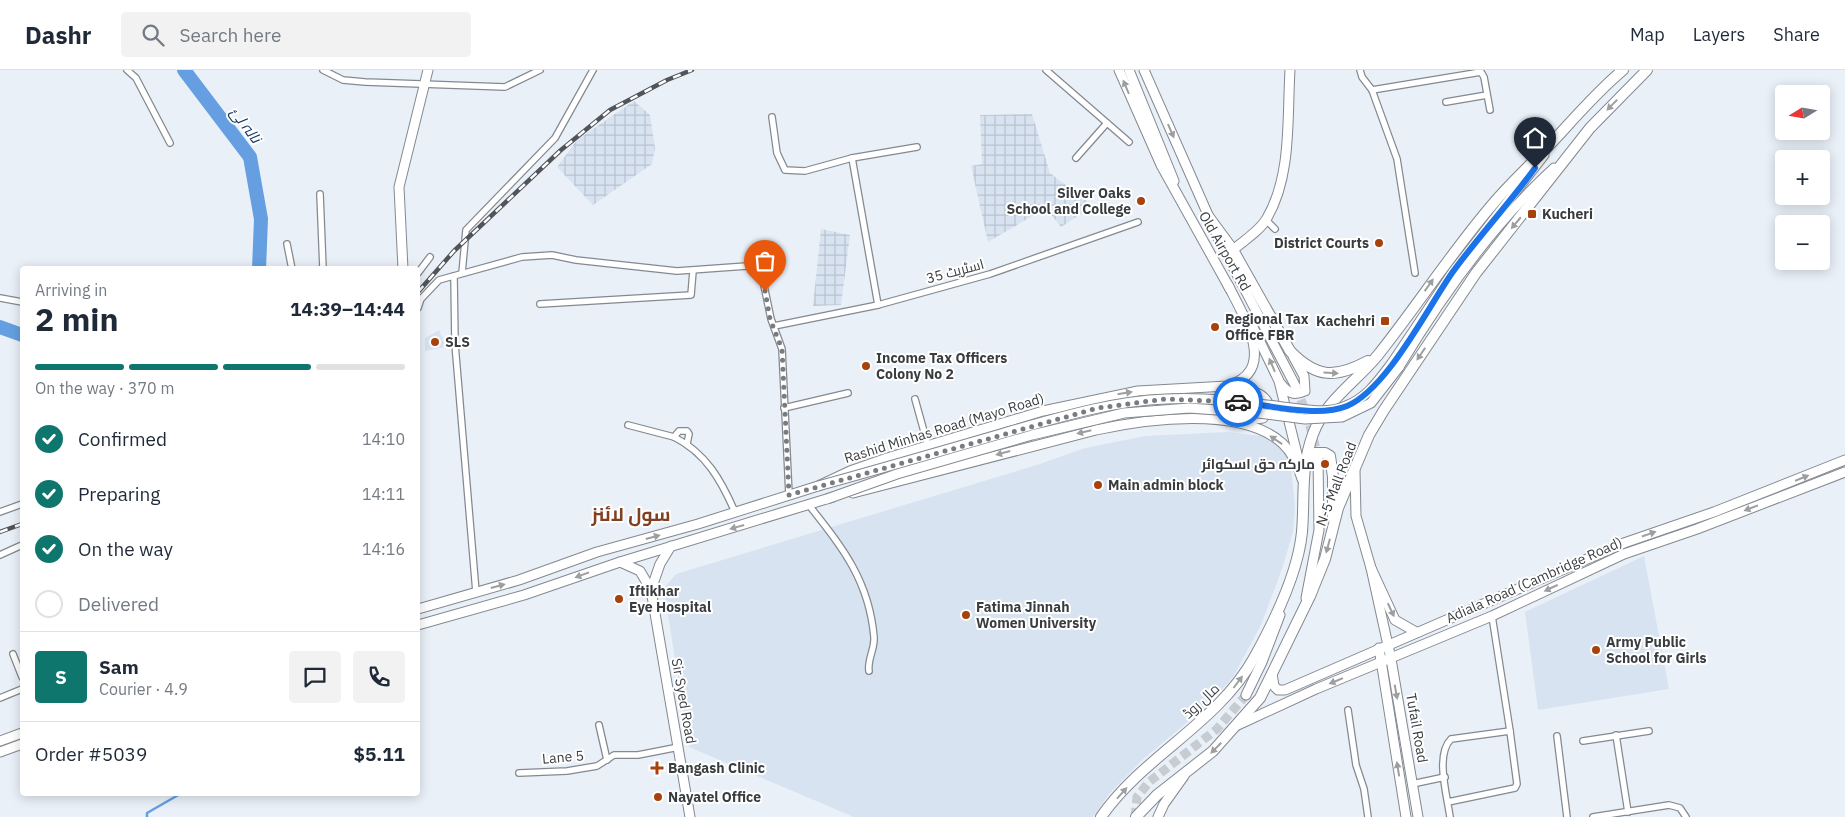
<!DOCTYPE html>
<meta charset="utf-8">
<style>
:root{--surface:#fff;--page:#f2f2f3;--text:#1f2937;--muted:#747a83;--line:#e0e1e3;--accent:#0f766e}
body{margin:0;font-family:"IBM Plex Sans",Cairo,sans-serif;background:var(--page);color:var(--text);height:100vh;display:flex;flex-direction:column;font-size:19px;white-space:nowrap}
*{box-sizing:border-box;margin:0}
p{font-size:16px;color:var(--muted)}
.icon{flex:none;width:28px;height:28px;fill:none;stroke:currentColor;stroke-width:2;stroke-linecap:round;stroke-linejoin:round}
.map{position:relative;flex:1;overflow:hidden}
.details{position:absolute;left:20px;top:196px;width:400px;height:530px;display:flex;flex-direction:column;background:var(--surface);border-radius:5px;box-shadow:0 2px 12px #0003}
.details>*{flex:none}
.needle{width:32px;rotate:259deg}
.controls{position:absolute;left:1775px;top:15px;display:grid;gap:10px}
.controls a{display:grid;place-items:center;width:55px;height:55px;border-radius:5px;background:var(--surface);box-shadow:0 2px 12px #0003;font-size:25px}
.pin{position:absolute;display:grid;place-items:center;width:42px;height:42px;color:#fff;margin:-51px -21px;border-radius:50% 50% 50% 0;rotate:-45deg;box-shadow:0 0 5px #0007}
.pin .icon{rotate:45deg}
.courier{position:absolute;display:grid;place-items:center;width:50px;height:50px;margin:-25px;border:4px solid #1a73e8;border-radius:50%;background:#fff;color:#222;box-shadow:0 1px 6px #0007}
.headline em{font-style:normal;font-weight:700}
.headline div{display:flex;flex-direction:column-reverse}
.headline{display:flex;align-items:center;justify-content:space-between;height:85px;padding:0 15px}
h1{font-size:32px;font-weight:700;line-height:38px}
.bar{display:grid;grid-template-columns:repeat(4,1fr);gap:8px 5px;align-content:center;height:60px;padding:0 15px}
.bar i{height:6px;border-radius:4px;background:var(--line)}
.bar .current{background:var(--accent)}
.bar p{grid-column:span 4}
.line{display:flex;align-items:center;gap:12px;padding:0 15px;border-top:1px solid var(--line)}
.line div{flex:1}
.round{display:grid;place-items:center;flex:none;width:52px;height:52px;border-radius:5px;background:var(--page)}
ol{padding:0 15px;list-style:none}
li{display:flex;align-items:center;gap:15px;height:55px}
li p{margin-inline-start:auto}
li .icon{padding:5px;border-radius:50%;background:var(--accent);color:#fff;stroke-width:4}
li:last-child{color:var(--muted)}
li i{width:28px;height:28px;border:2px solid var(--line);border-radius:50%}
header{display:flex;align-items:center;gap:30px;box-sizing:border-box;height:70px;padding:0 25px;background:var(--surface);border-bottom:1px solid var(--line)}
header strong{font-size:24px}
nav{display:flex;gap:28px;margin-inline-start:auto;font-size:18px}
.search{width:350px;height:45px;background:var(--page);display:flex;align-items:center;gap:12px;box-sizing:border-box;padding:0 18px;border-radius:5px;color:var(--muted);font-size:19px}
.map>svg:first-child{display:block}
.built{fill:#d7e3f0}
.industrial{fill:url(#industrial-grid)}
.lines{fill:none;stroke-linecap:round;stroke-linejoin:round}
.stream{stroke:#659fe1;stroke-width:2.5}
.river{stroke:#659fe1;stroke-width:14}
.secondary-tunnel{stroke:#c7ccd3;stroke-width:9;stroke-dasharray:9 4.5;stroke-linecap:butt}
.primary-tunnel{stroke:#c7ccd3;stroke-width:9;stroke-dasharray:9 4.5;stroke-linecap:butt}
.street-casing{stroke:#848990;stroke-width:8}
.secondary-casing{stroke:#848990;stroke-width:11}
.primary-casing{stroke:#848990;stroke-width:11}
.highway-casing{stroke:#848990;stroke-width:12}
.street{stroke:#fff;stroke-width:5.5}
.secondary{stroke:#fff;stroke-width:9}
.primary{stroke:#fff;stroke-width:9}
.highway{stroke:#fff;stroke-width:10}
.rail-casing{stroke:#515458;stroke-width:4.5}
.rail{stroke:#fff;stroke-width:2.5;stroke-dasharray:8;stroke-linecap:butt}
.primary-bridge-casing{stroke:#848990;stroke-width:11;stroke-linecap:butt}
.primary-bridge{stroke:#fff;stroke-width:9}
.oneway{fill:#9c9ea0}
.done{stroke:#787c80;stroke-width:5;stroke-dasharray:0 9}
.route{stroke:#1a73e8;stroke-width:6}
.poi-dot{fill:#a6420c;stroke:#fff;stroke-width:2}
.labels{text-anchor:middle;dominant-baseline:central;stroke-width:4;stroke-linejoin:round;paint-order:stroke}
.poi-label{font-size:14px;font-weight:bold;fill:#3a3d40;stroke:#fff;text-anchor:start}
.street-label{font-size:14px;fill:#3a3d40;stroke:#fff}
.water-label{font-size:15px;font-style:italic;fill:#0d3661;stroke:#fff}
.district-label{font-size:19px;font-weight:bold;fill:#824023;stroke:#fff}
</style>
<header>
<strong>Dashr</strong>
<div class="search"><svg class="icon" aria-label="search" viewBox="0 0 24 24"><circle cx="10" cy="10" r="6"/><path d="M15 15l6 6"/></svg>Search here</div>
<nav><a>Map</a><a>Layers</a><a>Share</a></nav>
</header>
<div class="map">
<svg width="1845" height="747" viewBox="0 0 1845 747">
<defs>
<pattern id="industrial-grid" width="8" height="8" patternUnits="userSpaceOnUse" patternTransform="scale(1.25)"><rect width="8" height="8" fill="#d7e3f0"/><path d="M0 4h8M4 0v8" fill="none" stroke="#b9c4cf"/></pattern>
</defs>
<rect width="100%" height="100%" fill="#eaf0f8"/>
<g class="built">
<path d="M439,260L446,277L425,281V268Z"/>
<path d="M1228,362L1277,368L1290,388L1295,436L1293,462L1282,499L1261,555L1233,607L1206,637L1143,689L1109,724L1093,747H854L689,677L665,526V517L676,504L1040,394L1085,378L1145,366Z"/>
<path d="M1644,486L1669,619L1538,640L1525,542Z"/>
</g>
<g class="industrial">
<path d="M634,31L650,45L655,78L652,94L593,135L557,97L577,70Z"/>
<path d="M1032,44L1050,103L1093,136L1061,157L1046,138L988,172L971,96L982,94L980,45Z"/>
<path d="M821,159L850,165L841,235L813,236Z"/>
</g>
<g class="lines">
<path class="stream" d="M147,747V743L180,724"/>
<g class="river">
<path d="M184,0L250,87L261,149L259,199"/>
<path d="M0,257L22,265"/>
</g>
<path class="secondary-tunnel" d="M1135,747L1137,727L1149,712L1217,659L1246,625"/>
<path class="primary-tunnel" d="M1296,317L1308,348L1318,387"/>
<defs>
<g id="street">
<path d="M127,0L136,8L170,73"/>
<path d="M323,0L343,10L365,12L505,17L540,0"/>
<path d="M1046,0L1129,72"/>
<path d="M1360,0L1362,7L1372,20L1397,89L1415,203"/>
<path d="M1372,20L1481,2L1484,7L1490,40"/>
<path d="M1446,32L1487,25"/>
<path d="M772,47L777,83L785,100L805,101L852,88L917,77"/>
<path d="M852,88L878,235"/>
<path d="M1076,88L1107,53"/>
<path d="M320,124L323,199"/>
<path d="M1266,150L1275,159"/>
<path d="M287,174L292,199"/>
<path d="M418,203L430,187"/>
<path d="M462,203L466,160L555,68L593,0"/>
<path d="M454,206L455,274L476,522"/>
<path d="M0,228L22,232"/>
<path d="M540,234L691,225L693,201"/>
<path d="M418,238L421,229L439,210L522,187L552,185L576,190L677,201L747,196L756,200L762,206L771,249L782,279L789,425"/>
<path d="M774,256L878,235L990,204L1138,152"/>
<path d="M915,329L928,376"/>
<path d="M784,338L848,323"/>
<path d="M628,355L674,367"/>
<path d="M687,374L689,364L687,361H679L674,367C706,383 721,410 735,442"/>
<path d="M808,434C842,477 869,510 874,567C875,579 867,590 869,601"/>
<path d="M0,442L22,434"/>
<path d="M0,485L22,475"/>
<path d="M1492,546L1510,661"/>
<path d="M13,584L22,607"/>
<path d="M0,628L22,619"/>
<path d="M1348,640L1356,695L1364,719L1368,747"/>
<path d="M599,655L607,690"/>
<path d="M1616,665L1628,742"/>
<path d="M1557,666L1567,747"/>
<path d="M1583,671L1649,661"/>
<path d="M519,703L567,701L597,696L614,685H638L679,677"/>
<path d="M1412,714L1445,707"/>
<path d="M1448,732L1515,718L1517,714L1510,661L1451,669C1435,685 1447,725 1450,747"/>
<path d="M1593,747L1669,735L1680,738L1686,747"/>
</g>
<g id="secondary">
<path d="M1233,180C1243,171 1260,161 1267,148C1292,105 1287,48 1290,0"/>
<path d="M403,199L399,117L428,0"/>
<path d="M1355,401L1356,446L1371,498L1395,550L1416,562"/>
<path d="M620,492L640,501L651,520L690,747"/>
<path d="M1371,498L1391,589L1418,747"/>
<path d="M651,520L660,494L671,476"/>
<path d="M1379,578L1406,747"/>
<path d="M1272,603L1274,616L1278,620H1285L1624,473L1714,442L1845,390"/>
<path d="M1246,625L1262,592L1280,545"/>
<path d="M1238,655L1316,619L1492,546L1624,484L1697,459L1845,402"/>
<path d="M1158,747L1164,734L1184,706"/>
</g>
<g id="primary">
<path d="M1119,0L1161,95L1230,219"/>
<path d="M1129,0L1174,111"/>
<path d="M1144,0L1220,172L1296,317"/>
<path d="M1251,253L1279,311L1299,392"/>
<path d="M1392,293L1453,202L1544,85"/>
<path d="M1399,297C1441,227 1494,153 1554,98"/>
<path d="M1281,314C1288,323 1294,326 1305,321L1304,306L1293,286"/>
<path d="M1229,317C1246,320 1267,320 1270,340L1263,348L1237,351"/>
<path d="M853,423L1096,360C1146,349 1241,336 1282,373C1293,383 1298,395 1302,409"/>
<path d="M1306,528L1319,460L1318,387"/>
<path d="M418,539L519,510L597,482L698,454L818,416L850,401L887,388L1043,341L1138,321L1227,316C1279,301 1244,247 1228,215"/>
<path d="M418,555L524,525L620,492L833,427"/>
<path d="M0,671L22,663"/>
<path d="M0,682L22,674"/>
</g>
<g id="highway">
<path d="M1208,146L1233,180L1290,281C1317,309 1336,308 1368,291"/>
<path d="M1308,394L1315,383H1325L1330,386L1333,407V447"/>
<path d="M1101,747C1143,686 1217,654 1254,588C1274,552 1298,504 1302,462C1305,426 1300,400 1313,364C1325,331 1357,311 1378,285C1417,236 1451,183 1492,135C1512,111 1536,90 1557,67C1578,44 1599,20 1623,0"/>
<path d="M1136,747L1157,725L1213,681L1260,628L1310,526L1325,489L1338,438L1369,365L1384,340L1476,203L1590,58L1647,0"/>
</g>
</defs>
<use href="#street" class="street-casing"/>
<use href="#secondary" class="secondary-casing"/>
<use href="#primary" class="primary-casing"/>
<use href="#highway" class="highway-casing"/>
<use href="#street" class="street"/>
<use href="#secondary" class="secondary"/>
<use href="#primary" class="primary"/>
<use href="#highway" class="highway"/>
<defs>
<g id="rail">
<path d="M418,222L454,181L561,80L610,40L667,10L692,0"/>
<path d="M0,462L22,454"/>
</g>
</defs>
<use href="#rail" class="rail-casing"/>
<use href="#rail" class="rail"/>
<defs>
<g id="primary-bridge">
<path d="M818,416C880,399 942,381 1004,363C1057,348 1111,331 1166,329C1205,327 1244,332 1283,337C1305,339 1325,345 1346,336C1367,328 1379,310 1392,293"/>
<path d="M827,429L897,404L1032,365L1124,343L1189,338L1258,343L1305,349L1342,347L1371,333L1399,297"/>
</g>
</defs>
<use href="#primary-bridge" class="primary-bridge-casing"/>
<use href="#primary-bridge" class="primary-bridge"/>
</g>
<defs><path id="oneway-solid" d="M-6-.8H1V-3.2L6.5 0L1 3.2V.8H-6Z" transform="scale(1.25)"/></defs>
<g class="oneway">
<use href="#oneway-solid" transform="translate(1126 17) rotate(-113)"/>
<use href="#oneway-solid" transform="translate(1612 35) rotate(134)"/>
<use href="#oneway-solid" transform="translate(1171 61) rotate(66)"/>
<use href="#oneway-solid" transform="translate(1516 153) rotate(130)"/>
<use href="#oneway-solid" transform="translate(1429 215) rotate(-55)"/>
<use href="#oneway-solid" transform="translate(1421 284) rotate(124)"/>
<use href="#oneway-solid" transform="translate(1272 295) rotate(-113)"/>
<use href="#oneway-solid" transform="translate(1331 303) rotate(4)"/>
<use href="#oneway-solid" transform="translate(1125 323) rotate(-9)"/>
<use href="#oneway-solid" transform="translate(1084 362) rotate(167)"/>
<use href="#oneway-solid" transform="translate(1276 370) rotate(-146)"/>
<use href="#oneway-solid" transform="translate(1003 383) rotate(165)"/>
<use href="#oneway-solid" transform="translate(1802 408) rotate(-22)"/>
<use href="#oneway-solid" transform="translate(1751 438) rotate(159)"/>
<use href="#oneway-solid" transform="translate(737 457) rotate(164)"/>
<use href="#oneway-solid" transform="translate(1649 464) rotate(-19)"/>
<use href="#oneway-solid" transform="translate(653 467) rotate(-15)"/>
<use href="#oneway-solid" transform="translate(1328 476) rotate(105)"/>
<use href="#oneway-solid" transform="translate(582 505) rotate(160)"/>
<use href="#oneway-solid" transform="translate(498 516) rotate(-15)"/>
<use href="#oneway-solid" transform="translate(1551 518) rotate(155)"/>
<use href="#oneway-solid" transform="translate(1391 540) rotate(65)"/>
<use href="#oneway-solid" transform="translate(1336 611) rotate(158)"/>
<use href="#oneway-solid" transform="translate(1238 612) rotate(-53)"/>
<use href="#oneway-solid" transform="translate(1396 622) rotate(80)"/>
<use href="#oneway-solid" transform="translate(1216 678) rotate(135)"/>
<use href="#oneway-solid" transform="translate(1398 699) rotate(-99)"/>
<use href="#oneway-solid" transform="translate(1122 723) rotate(-48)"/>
</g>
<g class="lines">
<path class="done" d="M765,221L770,249L782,279L789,425L1098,338L1165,329L1238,332"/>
<path class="route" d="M1238,332C1269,335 1318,348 1347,336C1387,319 1427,239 1452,203C1478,167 1509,134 1535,98"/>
</g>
<g class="poi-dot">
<circle cx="1141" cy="131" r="5"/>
<rect x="1527" y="139" width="10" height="10" rx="2.5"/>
<circle cx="1379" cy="173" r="5"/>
<rect x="1380" y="246" width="10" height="10" rx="2.5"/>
<circle cx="1215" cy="257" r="5"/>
<circle cx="435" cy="272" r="5"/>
<circle cx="866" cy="296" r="5"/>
<circle cx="1325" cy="394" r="5"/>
<circle cx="1098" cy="415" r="5"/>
<circle cx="619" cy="529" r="5"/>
<circle cx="966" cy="545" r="5"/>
<circle cx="1596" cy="580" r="5"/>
<path d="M654.5 690.5h5v5h5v5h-5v5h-5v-5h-5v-5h5z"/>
<circle cx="658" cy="727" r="5"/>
</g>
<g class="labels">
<g class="poi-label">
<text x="1131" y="123" text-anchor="end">Silver Oaks<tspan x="1131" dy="16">School and College</tspan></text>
<text x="1542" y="144">Kucheri</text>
<text x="1369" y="173" text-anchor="end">District Courts</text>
<text x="1225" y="249">Regional Tax<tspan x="1225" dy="16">Office FBR</tspan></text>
<text x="1375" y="251" text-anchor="end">Kachehri</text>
<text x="445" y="272">SLS</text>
<text x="876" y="288">Income Tax Officers<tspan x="876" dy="16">Colony No 2</tspan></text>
<text x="1315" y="394" text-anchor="end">مارکہ حق اسکوائر</text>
<text x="1108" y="415">Main admin block</text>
<text x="629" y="521">Iftikhar<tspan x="629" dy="16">Eye Hospital</tspan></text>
<text x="976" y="537">Fatima Jinnah<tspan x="976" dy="16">Women University</tspan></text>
<text x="1606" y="572">Army Public<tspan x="1606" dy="16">School for Girls</tspan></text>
<text x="668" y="698">Bangash Clinic</text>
<text x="668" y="727">Nayatel Office</text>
</g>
<g class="street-label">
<text transform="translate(1225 181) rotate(60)">Old Airport Rd</text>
<text transform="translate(955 201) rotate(-15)">اسٹریٹ 35</text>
<text transform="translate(944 358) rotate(-17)">Rashid Minhas Road (Mayo Road)</text>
<text transform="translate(1336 414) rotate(-69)">N-5 Mall Road</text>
<text transform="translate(1534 510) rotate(-24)">Adiala Road (Cambridge Road)</text>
<text transform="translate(684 631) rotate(80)">Sir Syed Road</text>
<text transform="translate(1201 631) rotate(-43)">مال روڈ</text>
<text transform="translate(1417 658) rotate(80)">Tufail Road</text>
<text transform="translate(563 687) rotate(-5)">Lane 5</text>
</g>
<g class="water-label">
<text transform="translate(246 55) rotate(53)">نالہ لئ</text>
</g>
<g class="district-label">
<text x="631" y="444">سول لائنز</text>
</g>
</g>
</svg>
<div class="controls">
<a><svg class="needle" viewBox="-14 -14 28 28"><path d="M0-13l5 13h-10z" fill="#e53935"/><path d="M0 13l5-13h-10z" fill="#747a83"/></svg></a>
<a>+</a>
<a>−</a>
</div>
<div class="pin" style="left:765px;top:221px;background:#ea580c"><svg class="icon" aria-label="bag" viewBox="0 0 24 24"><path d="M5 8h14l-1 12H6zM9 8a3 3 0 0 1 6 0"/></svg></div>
<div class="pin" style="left:1535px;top:98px;background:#1f2937"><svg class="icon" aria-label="home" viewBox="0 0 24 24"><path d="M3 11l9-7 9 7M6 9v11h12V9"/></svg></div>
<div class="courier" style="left:1238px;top:332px"><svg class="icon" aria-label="car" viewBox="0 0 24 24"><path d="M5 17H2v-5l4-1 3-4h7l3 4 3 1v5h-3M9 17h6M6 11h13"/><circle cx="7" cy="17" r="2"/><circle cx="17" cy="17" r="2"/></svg></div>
<section class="details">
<div class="headline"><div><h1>2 min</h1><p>Arriving in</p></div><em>14:39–14:44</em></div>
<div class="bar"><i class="current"></i><i class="current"></i><i class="current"></i><i></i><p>On the way · 370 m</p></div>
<ol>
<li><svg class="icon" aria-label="check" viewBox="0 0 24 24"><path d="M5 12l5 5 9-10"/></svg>Confirmed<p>14:10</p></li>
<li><svg class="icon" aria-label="check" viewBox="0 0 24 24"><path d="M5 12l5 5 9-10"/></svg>Preparing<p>14:11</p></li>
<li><svg class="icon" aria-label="check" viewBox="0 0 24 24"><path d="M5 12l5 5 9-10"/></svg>On the way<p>14:16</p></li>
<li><i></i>Delivered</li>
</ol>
<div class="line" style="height:90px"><b class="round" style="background:var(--accent);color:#fff">S</b><div><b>Sam</b><p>Courier · 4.9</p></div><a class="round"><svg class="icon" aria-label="chat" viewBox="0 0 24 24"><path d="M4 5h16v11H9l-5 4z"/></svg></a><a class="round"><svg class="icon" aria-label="phone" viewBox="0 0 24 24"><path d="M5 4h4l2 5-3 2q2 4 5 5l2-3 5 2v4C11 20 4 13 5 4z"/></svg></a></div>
<div class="line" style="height:65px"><div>Order #5039</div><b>$5.11</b></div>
</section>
</div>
